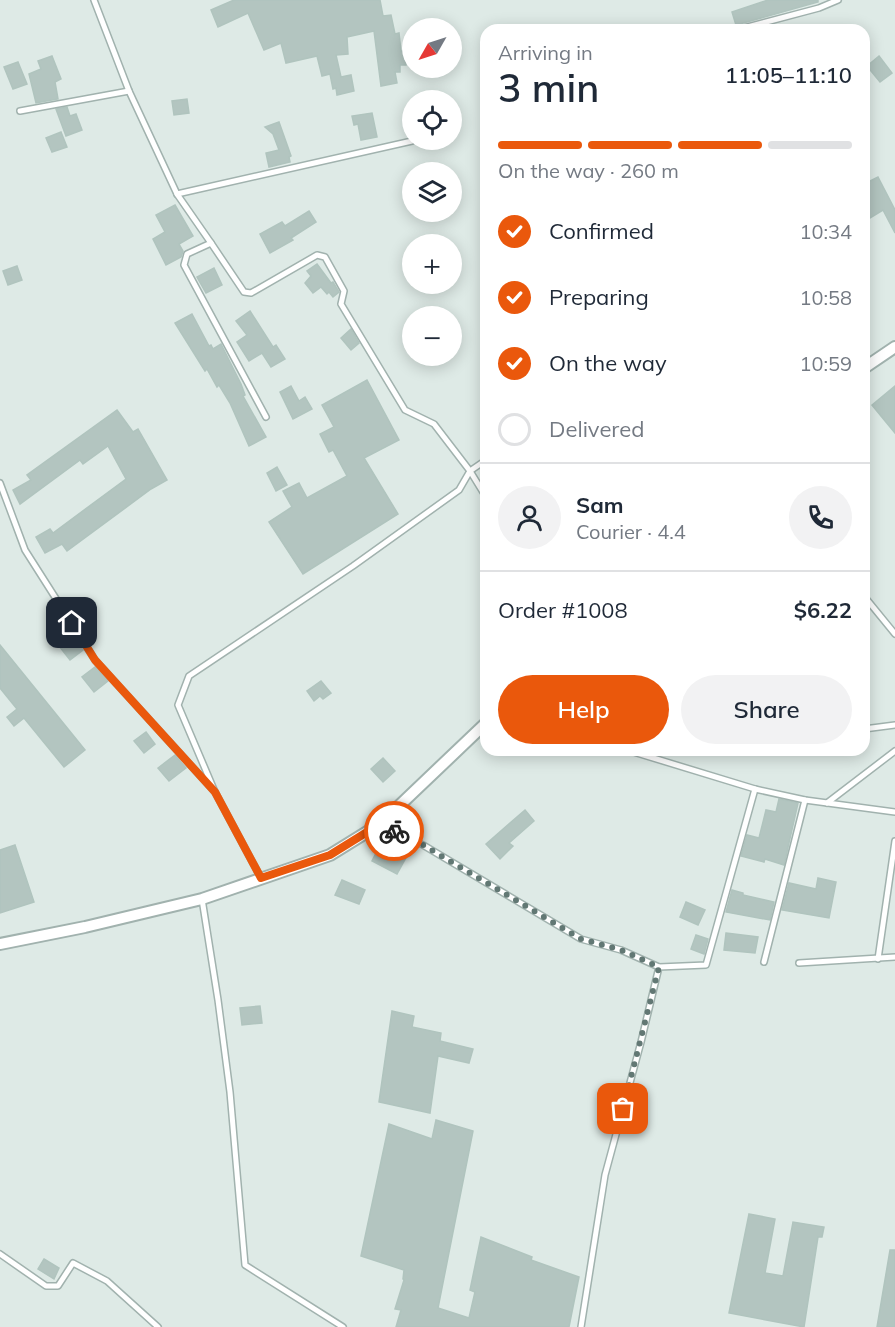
<!DOCTYPE html>
<meta charset="utf-8">
<style>
:root{--surface:#fff;--page:#f2f2f3;--text:#1f2937;--muted:#747a83;--line:#e0e1e3;--accent:#ea580c}
body{margin:0;font-family:Mulish,sans-serif;background:var(--page);color:var(--text);height:100vh;display:flex;flex-direction:column;font-size:22px;white-space:nowrap}
*{box-sizing:border-box;margin:0}
p{font-size:20px;color:var(--muted)}
.icon{flex:none;width:33px;height:33px;fill:none;stroke:currentColor;stroke-width:2;stroke-linecap:round;stroke-linejoin:round}
.map{position:relative;flex:1;overflow:hidden}
.drawer{position:absolute;left:480px;top:24px;width:390px;height:732px;display:flex;flex-direction:column;background:var(--surface);border-radius:18px;box-shadow:0 3px 15px #0003}
.drawer>*{flex:none}
.needle{width:39px;rotate:231deg}
.controls{position:absolute;left:402px;top:18px;display:grid;gap:12px}
.controls a{display:grid;place-items:center;width:60px;height:60px;border-radius:50%;background:var(--surface);box-shadow:0 3px 15px #0003;font-size:30px}
.pin{position:absolute;display:grid;place-items:center;width:51px;height:51px;color:#fff;margin:-26px;border-radius:12px;box-shadow:0 3px 9px #0006}
.courier{position:absolute;display:grid;place-items:center;width:60px;height:60px;margin:-30px;border:4px solid #ea580c;border-radius:50%;background:#fff;color:#222;box-shadow:0 2px 8px #0007}
.overview em{font-style:normal;font-weight:600}
.overview div{display:flex;flex-direction:column-reverse}
.overview{display:flex;align-items:center;justify-content:space-between;height:102px;padding:0 18px}
h1{font-size:39px;font-weight:600;line-height:45px}
.bar{display:grid;grid-template-columns:repeat(4,1fr);gap:9px 6px;align-content:center;height:72px;padding:0 18px}
.bar i{height:8px;border-radius:4px;background:var(--line)}
.bar .on{background:var(--accent)}
.bar p{grid-column:span 4}
.line{display:flex;align-items:center;gap:15px;padding:0 18px;border-top:2px solid var(--line)}
.line div{flex:1}
.round{display:grid;place-items:center;flex:none;width:63px;height:63px;border-radius:32px;background:var(--page)}
ol{padding:0 18px;list-style:none}
li{display:flex;align-items:center;gap:18px;height:66px}
li p{margin-inline-start:auto}
li .icon{padding:6px;border-radius:50%;background:var(--accent);color:#fff;stroke-width:4}
li:last-child{color:var(--muted)}
li i{width:33px;height:33px;border:3px solid var(--line);border-radius:50%}
.action{display:flex;gap:12px;margin-top:auto;padding:12px 18px}
.action a{flex:1;height:69px;border-radius:36px;background:var(--accent);color:#fff;font-size:24px;font-weight:600;line-height:69px;text-align:center}
.action a+a{background:var(--page);color:var(--text)}
.map>svg:first-child{display:block}
.building{fill:#b3c5c0;stroke:#b0c4be;stroke-width:1.5}
.lines{fill:none;stroke-linecap:round;stroke-linejoin:round}
.service-casing{stroke:#a1b2ae;stroke-width:8}
.minor-casing{stroke:#a1b2ae;stroke-width:14}
.service{stroke:#fff;stroke-width:5}
.minor{stroke:#fff;stroke-width:10}
.done{stroke:#627874;stroke-width:6;stroke-dasharray:0 10.8}
.route{stroke:#ea580c;stroke-width:8}
</style>
<div class="map">
<svg width="895" height="1327" viewBox="0 0 895 1327">
<rect width="100%" height="100%" fill="#deeae6"/>
<g class="building">
<path d="M234,0H380L383,16L391,15L395,34L399,33L401,51H404L406,65H400V72H395L397,83L381,86L374,31L347,37L348,54L336,55L341,77L351,75L354,91L337,95L336,88L333,89L330,74L322,76L317,56L286,63L281,43L264,50L248,13L218,27L211,10Z"/>
<path d="M768,0H818V2L736,25L732,12Z"/>
<path d="M52,56L61,79L55,82L58,99L36,103L29,74L41,69L38,61Z"/>
<path d="M879,56L892,73L880,82L867,66Z"/>
<path d="M18,62L27,84L13,89L4,67Z"/>
<path d="M187,99L189,113L174,115L172,101Z"/>
<path d="M67,107L70,116L76,114L82,130L66,136L56,109Z"/>
<path d="M372,113L377,137L361,140L358,124L354,125L352,116Z"/>
<path d="M279,122L291,156L289,157L290,162L269,167L266,153L279,150L273,134L265,127Z"/>
<path d="M61,132L67,147L52,152L46,138Z"/>
<path d="M878,177L895,210V233L883,210L870,218L864,209V184Z"/>
<path d="M175,205L193,236L179,244L183,251L181,257L166,265L153,239L165,232L156,215Z"/>
<path d="M309,211L316,222L291,238L293,240L270,253L260,234L282,222L285,226Z"/>
<path d="M317,264L331,283L333,282L339,292L333,297L329,292L327,294L321,287L313,293L305,283L311,276L307,271Z"/>
<path d="M17,266L22,280L8,285L3,271Z"/>
<path d="M214,268L222,285L206,293L197,277Z"/>
<path d="M250,311L273,347L276,345L285,359L271,367L262,353L249,361L237,342L247,335L236,321Z"/>
<path d="M192,314L209,346L211,345L213,349L221,344L241,384L245,395L243,396L266,437L249,446L230,403L219,385L217,387L207,369L205,371L175,323Z"/>
<path d="M351,329L359,343L351,350L341,338Z"/>
<path d="M367,380L399,440L364,458L398,514L303,574L269,522L292,507L283,491L299,483L307,498L347,476L333,450L329,452L320,434L334,427L322,405Z"/>
<path d="M291,386L299,401L305,397L312,409L293,419L280,392Z"/>
<path d="M895,386V433L872,405Z"/>
<path d="M117,410L133,432L138,429L167,480L151,489L67,551L62,544L45,553L36,537L50,529L53,533L126,479L108,446L83,464L80,460L20,504L13,490L31,480L27,475Z"/>
<path d="M277,467L287,485L276,491L267,473Z"/>
<path d="M64,620L83,650L70,660L48,632Z"/>
<path d="M0,645L85,750L64,767L24,718L14,726L7,717L17,709L0,688Z"/>
<path d="M95,667L108,681L94,692L82,677Z"/>
<path d="M321,681L331,693L323,699L320,696L314,701L307,691Z"/>
<path d="M146,732L155,744L144,753L134,741Z"/>
<path d="M175,755L186,768L169,781L158,768Z"/>
<path d="M383,758L395,771L383,782L371,769Z"/>
<path d="M779,799L798,803L784,865L765,859L764,862L741,856L747,835L759,838L766,810L776,812Z"/>
<path d="M525,810L534,821L509,843L513,846L500,859L486,844Z"/>
<path d="M382,841L408,854L397,874L372,861Z"/>
<path d="M15,845L34,902L0,913V850Z"/>
<path d="M818,878L836,882L829,918L782,910L789,883L816,889Z"/>
<path d="M342,880L365,890L359,904L335,895Z"/>
<path d="M732,890L743,893V895L774,902L770,920L726,912Z"/>
<path d="M686,902L705,910L698,925L680,917Z"/>
<path d="M726,933L758,937L755,953L724,950Z"/>
<path d="M696,935L708,939L704,954L691,949Z"/>
<path d="M260,1006L262,1023L242,1025L240,1008Z"/>
<path d="M392,1011L414,1016L412,1027L441,1033L440,1041L473,1049L469,1063L438,1056L430,1113L379,1102Z"/>
<path d="M436,1120L473,1131L438,1308L469,1318L475,1292L470,1290L481,1237L532,1257L531,1260L579,1277L569,1327H396L401,1310L395,1309L404,1280L403,1279L404,1270L361,1256L389,1124L432,1139Z"/>
<path d="M749,1214L775,1219L765,1273L783,1276L793,1222L824,1227L822,1237H818L804,1327L729,1313Z"/>
<path d="M890,1250H895V1327H877Z"/>
<path d="M44,1259L59,1268L54,1279L38,1269Z"/>
</g>
<g class="lines">
<defs>
<g id="service">
<path d="M94,0L129,91L177,194L211,243L187,254L184,265L266,417"/>
<path d="M736,30L819,8L838,0"/>
<path d="M20,111L129,91"/>
<path d="M177,194L412,141"/>
<path d="M211,243L244,292L251,293L317,255L325,257L344,291L341,304L405,410L434,424L470,471L486,497"/>
<path d="M0,483L25,550L95,660L215,792L261,878"/>
<path d="M864,596L895,634"/>
<path d="M864,729L895,725"/>
<path d="M627,750L755,789L805,800L895,812"/>
<path d="M215,792L178,705L189,676L353,566L459,490L470,471L486,460"/>
<path d="M827,803L895,751"/>
<path d="M380,824L423,845L581,939L621,950L659,967"/>
<path d="M202,899L218,1000L230,1092L245,1265L343,1327"/>
<path d="M878,959L895,841"/>
<path d="M764,962L805,800"/>
<path d="M799,963L895,957"/>
<path d="M0,1254L46,1286H58L73,1263L107,1281L158,1327"/>
<path d="M581,1327L605,1175L641,1042L659,967L706,965L755,789"/>
</g>
<g id="minor">
<path d="M864,368L895,347"/>
<path d="M0,944L85,927L202,899L330,855L380,824L486,723"/>
</g>
</defs>
<use href="#service" class="service-casing"/>
<use href="#minor" class="minor-casing"/>
<use href="#service" class="service"/>
<use href="#minor" class="minor"/>
</g>
<g class="lines">
<path class="done" d="M394,831L423,845L581,939L621,950L659,967L623,1109"/>
<path class="route" d="M72,623L95,660L215,792L261,878L330,855L380,824L394,831"/>
</g>
</svg>
<div class="controls">
<a><svg class="needle" viewBox="-14 -14 28 28"><path d="M0-13l5 13h-10z" fill="#e53935"/><path d="M0 13l5-13h-10z" fill="#747a83"/></svg></a>
<a><svg class="icon" aria-label="locate" viewBox="0 0 24 24"><circle cx="12" cy="12" r="6"/><path d="M12 2v4M12 18v4M2 12h4M18 12h4"/></svg></a>
<a><svg class="icon" aria-label="layers" viewBox="0 0 24 24"><path d="M12 4l9 5-9 5-9-5zM3 14l9 5 9-5"/></svg></a>
<a>+</a>
<a>−</a>
</div>
<div class="pin" style="left:623px;top:1109px;background:#ea580c"><svg class="icon" aria-label="bag" viewBox="0 0 24 24"><path d="M5 8h14l-1 12H6zM9 8a3 3 0 0 1 6 0"/></svg></div>
<div class="pin" style="left:72px;top:623px;background:#1f2937"><svg class="icon" aria-label="home" viewBox="0 0 24 24"><path d="M3 11l9-7 9 7M6 9v11h12V9"/></svg></div>
<div class="courier" style="left:394px;top:831px"><svg class="icon" aria-label="bike" viewBox="0 0 24 24"><circle cx="6" cy="16" r="4"/><circle cx="18" cy="16" r="4"/><path d="M6 16l4-8h5l3 8M10 8l3 8H6M13 5h3"/></svg></div>
<section class="drawer">
<div class="overview"><div><h1>3 min</h1><p>Arriving in</p></div><em>11:05–11:10</em></div>
<div class="bar"><i class="on"></i><i class="on"></i><i class="on"></i><i></i><p>On the way · 260 m</p></div>
<ol>
<li><svg class="icon" aria-label="check" viewBox="0 0 24 24"><path d="M5 12l5 5 9-10"/></svg>Confirmed<p>10:34</p></li>
<li><svg class="icon" aria-label="check" viewBox="0 0 24 24"><path d="M5 12l5 5 9-10"/></svg>Preparing<p>10:58</p></li>
<li><svg class="icon" aria-label="check" viewBox="0 0 24 24"><path d="M5 12l5 5 9-10"/></svg>On the way<p>10:59</p></li>
<li><i></i>Delivered</li>
</ol>
<div class="line" style="height:108px"><a class="round"><svg class="icon" aria-label="person" viewBox="0 0 24 24"><circle cx="12" cy="8" r="4"/><path d="M4 21q1-7 8-7t8 7"/></svg></a><div><b>Sam</b><p>Courier · 4.4</p></div><a class="round"><svg class="icon" aria-label="phone" viewBox="0 0 24 24"><path d="M5 4h4l2 5-3 2q2 4 5 5l2-3 5 2v4C11 20 4 13 5 4z"/></svg></a></div>
<div class="line" style="height:78px"><div>Order #1008</div><b>$6.22</b></div>
<div class="action"><a>Help</a><a>Share</a></div>
</section>
</div>
